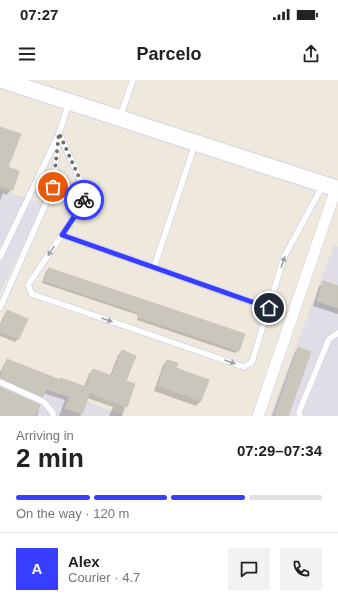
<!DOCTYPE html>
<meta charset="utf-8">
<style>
:root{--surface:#fff;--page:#f2f2f2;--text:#222;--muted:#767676;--line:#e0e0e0;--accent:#383eff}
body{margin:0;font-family:Arial,sans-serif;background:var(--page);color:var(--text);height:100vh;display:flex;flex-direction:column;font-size:15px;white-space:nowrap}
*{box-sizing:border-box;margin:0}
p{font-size:13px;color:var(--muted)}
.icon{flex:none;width:22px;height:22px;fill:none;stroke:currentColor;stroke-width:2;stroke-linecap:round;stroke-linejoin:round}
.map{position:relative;height:336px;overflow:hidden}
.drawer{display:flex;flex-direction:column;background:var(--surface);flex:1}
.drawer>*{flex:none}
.pin{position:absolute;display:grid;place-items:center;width:34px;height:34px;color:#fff;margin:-17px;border:2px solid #fff;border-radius:50%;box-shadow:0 1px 4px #0007}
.courier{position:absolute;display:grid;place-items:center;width:40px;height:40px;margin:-20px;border:3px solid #383eff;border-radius:50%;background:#fff;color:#222;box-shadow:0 1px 5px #0007}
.overview em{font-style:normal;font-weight:800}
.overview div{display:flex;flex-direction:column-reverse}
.overview{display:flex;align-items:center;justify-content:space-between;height:68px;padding:0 16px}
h1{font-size:26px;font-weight:800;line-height:30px}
.bar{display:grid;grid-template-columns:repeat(4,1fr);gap:6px 4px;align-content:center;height:48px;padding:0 16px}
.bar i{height:5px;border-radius:3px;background:var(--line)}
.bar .current{background:var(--accent)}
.bar p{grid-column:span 4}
.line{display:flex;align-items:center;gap:10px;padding:0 16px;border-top:1px solid var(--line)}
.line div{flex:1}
.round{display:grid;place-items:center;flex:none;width:42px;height:42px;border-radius:0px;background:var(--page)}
.status{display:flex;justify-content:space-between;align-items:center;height:28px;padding:0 20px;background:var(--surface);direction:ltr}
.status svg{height:11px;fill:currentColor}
header{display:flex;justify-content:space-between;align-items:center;height:52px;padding:0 16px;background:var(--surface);font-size:18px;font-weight:800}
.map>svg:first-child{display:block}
.industrial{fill:#e1dde6}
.shadow{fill:#0003}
.building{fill:#c9c6bc;stroke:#c9c6b6}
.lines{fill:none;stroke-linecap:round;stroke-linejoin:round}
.lane-casing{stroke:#d2d2e5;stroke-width:7}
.street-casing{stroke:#d2d2e5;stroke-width:12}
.secondary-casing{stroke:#d2d2e5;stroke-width:18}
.lane{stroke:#fff;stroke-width:5.5}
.street{stroke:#fff;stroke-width:11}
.secondary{stroke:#fff;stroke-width:16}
.oneway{fill:#a0a0a0}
.done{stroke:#6f6e69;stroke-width:4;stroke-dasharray:0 7.2}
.route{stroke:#383eff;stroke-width:5}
</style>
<div class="status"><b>07:27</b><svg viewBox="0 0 49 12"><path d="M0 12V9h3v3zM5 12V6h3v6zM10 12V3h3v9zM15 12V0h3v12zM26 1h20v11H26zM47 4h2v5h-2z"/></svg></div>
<header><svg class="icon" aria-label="menu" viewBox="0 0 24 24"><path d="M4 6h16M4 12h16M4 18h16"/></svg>Parcelo<svg class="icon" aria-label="share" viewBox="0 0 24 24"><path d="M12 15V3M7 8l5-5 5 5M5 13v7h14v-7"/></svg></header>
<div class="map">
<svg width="338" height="336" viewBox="0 0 338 336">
<rect width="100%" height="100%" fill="#eee9dc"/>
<g class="industrial">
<path d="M0,109L43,124L0,213Z"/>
<path d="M334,165L338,167V336H270Z"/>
<path d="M0,289L125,336H0Z"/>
</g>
<g class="shadow">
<path d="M0,48L12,109L6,115L3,113L0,121Z"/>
<path d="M49,189L243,254L238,271L235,273L137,240L138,235L42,203L46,191Z"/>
<path d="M324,202L338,207V234L313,226L319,207Z"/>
<path d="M7,232L26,240L18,259L15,262L0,256V244L4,235Z"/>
<path d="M299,269L287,336H272L295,272Z"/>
<path d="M122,271L125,302L133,305L122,336H109L113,327L87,318L80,336H59L65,320L43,313L38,320L0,303V293L4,284L7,281L60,300L84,307L89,294L93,290L110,296L118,275Z"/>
<path d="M167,281L175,289L208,300L201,321L196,326L154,311L163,285Z"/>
<path d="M0,307L39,331L37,336H0Z"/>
</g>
<g class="building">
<path d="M0,47L21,54L8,87L19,91L13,110L2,106H0Z"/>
<path d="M49,188L245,254L239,271L138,237L140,233L44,201Z"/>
<path d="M323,201L338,206V228L317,221Z"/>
<path d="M7,230L28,239L19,259L0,252V247Z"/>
<path d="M298,267L311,272L288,336H274Z"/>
<path d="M122,270L136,276L126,301L135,304L127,327L90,313L82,334L65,328L70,317L46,309L43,317L0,298L7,279L60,300L61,298L86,307L93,289L112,296Z"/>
<path d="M167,280L178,283L176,288L209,300L201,321L158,306Z"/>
<path d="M0,307L40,325L35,336H0Z"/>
</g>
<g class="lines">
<defs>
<g id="lane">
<path d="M69,23L59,53L86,113L82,125L28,205L32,214L244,287L252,282L284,177L323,105"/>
<path d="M120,37L133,0"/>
<path d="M62,155L269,228"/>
<path d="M0,177L57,58"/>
<path d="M154,187L195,64"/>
<path d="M0,228L53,107L59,53"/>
<path d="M0,302L44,322L53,333V336"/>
<path d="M300,336L299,332L329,259L338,253"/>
</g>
<path id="street" d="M258,336L336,109"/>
<path id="secondary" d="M2,0L338,109"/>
</defs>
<use href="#lane" class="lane-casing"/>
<use href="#street" class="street-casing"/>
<use href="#secondary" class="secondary-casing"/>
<use href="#lane" class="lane"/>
<use href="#street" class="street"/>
<use href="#secondary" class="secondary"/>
</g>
<defs><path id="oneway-solid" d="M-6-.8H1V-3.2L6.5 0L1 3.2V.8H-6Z"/></defs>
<g class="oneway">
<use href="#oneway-solid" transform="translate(51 171) rotate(123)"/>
<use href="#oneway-solid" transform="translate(283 182) rotate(-72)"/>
<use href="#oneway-solid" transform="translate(107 240) rotate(19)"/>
<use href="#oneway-solid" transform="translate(230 282) rotate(19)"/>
</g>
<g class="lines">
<path class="done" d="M53,107L59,53L86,113L84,120"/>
<path class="route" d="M84,120L82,125L62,155L269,228"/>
</g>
</svg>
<div class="pin" style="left:53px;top:107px;background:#ea580c"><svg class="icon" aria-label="bag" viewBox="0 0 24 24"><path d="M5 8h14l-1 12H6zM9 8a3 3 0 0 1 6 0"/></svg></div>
<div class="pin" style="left:269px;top:228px;background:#1f2937"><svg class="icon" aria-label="home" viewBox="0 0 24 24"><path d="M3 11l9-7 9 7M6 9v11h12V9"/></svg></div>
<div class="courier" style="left:84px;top:120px"><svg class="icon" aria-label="bike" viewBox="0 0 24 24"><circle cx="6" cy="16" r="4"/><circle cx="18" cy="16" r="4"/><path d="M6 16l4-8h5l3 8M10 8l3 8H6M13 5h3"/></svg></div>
</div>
<section class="drawer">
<div class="overview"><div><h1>2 min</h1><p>Arriving in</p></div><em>07:29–07:34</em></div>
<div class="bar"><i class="current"></i><i class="current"></i><i class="current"></i><i></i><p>On the way · 120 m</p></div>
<div class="line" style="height:72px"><b class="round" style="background:var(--accent);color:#fff">A</b><div><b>Alex</b><p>Courier · 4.7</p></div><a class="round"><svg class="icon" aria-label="chat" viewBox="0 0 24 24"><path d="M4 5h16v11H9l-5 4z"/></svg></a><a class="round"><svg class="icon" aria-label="phone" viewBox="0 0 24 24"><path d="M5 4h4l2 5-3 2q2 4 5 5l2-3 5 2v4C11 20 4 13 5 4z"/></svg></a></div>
</section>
